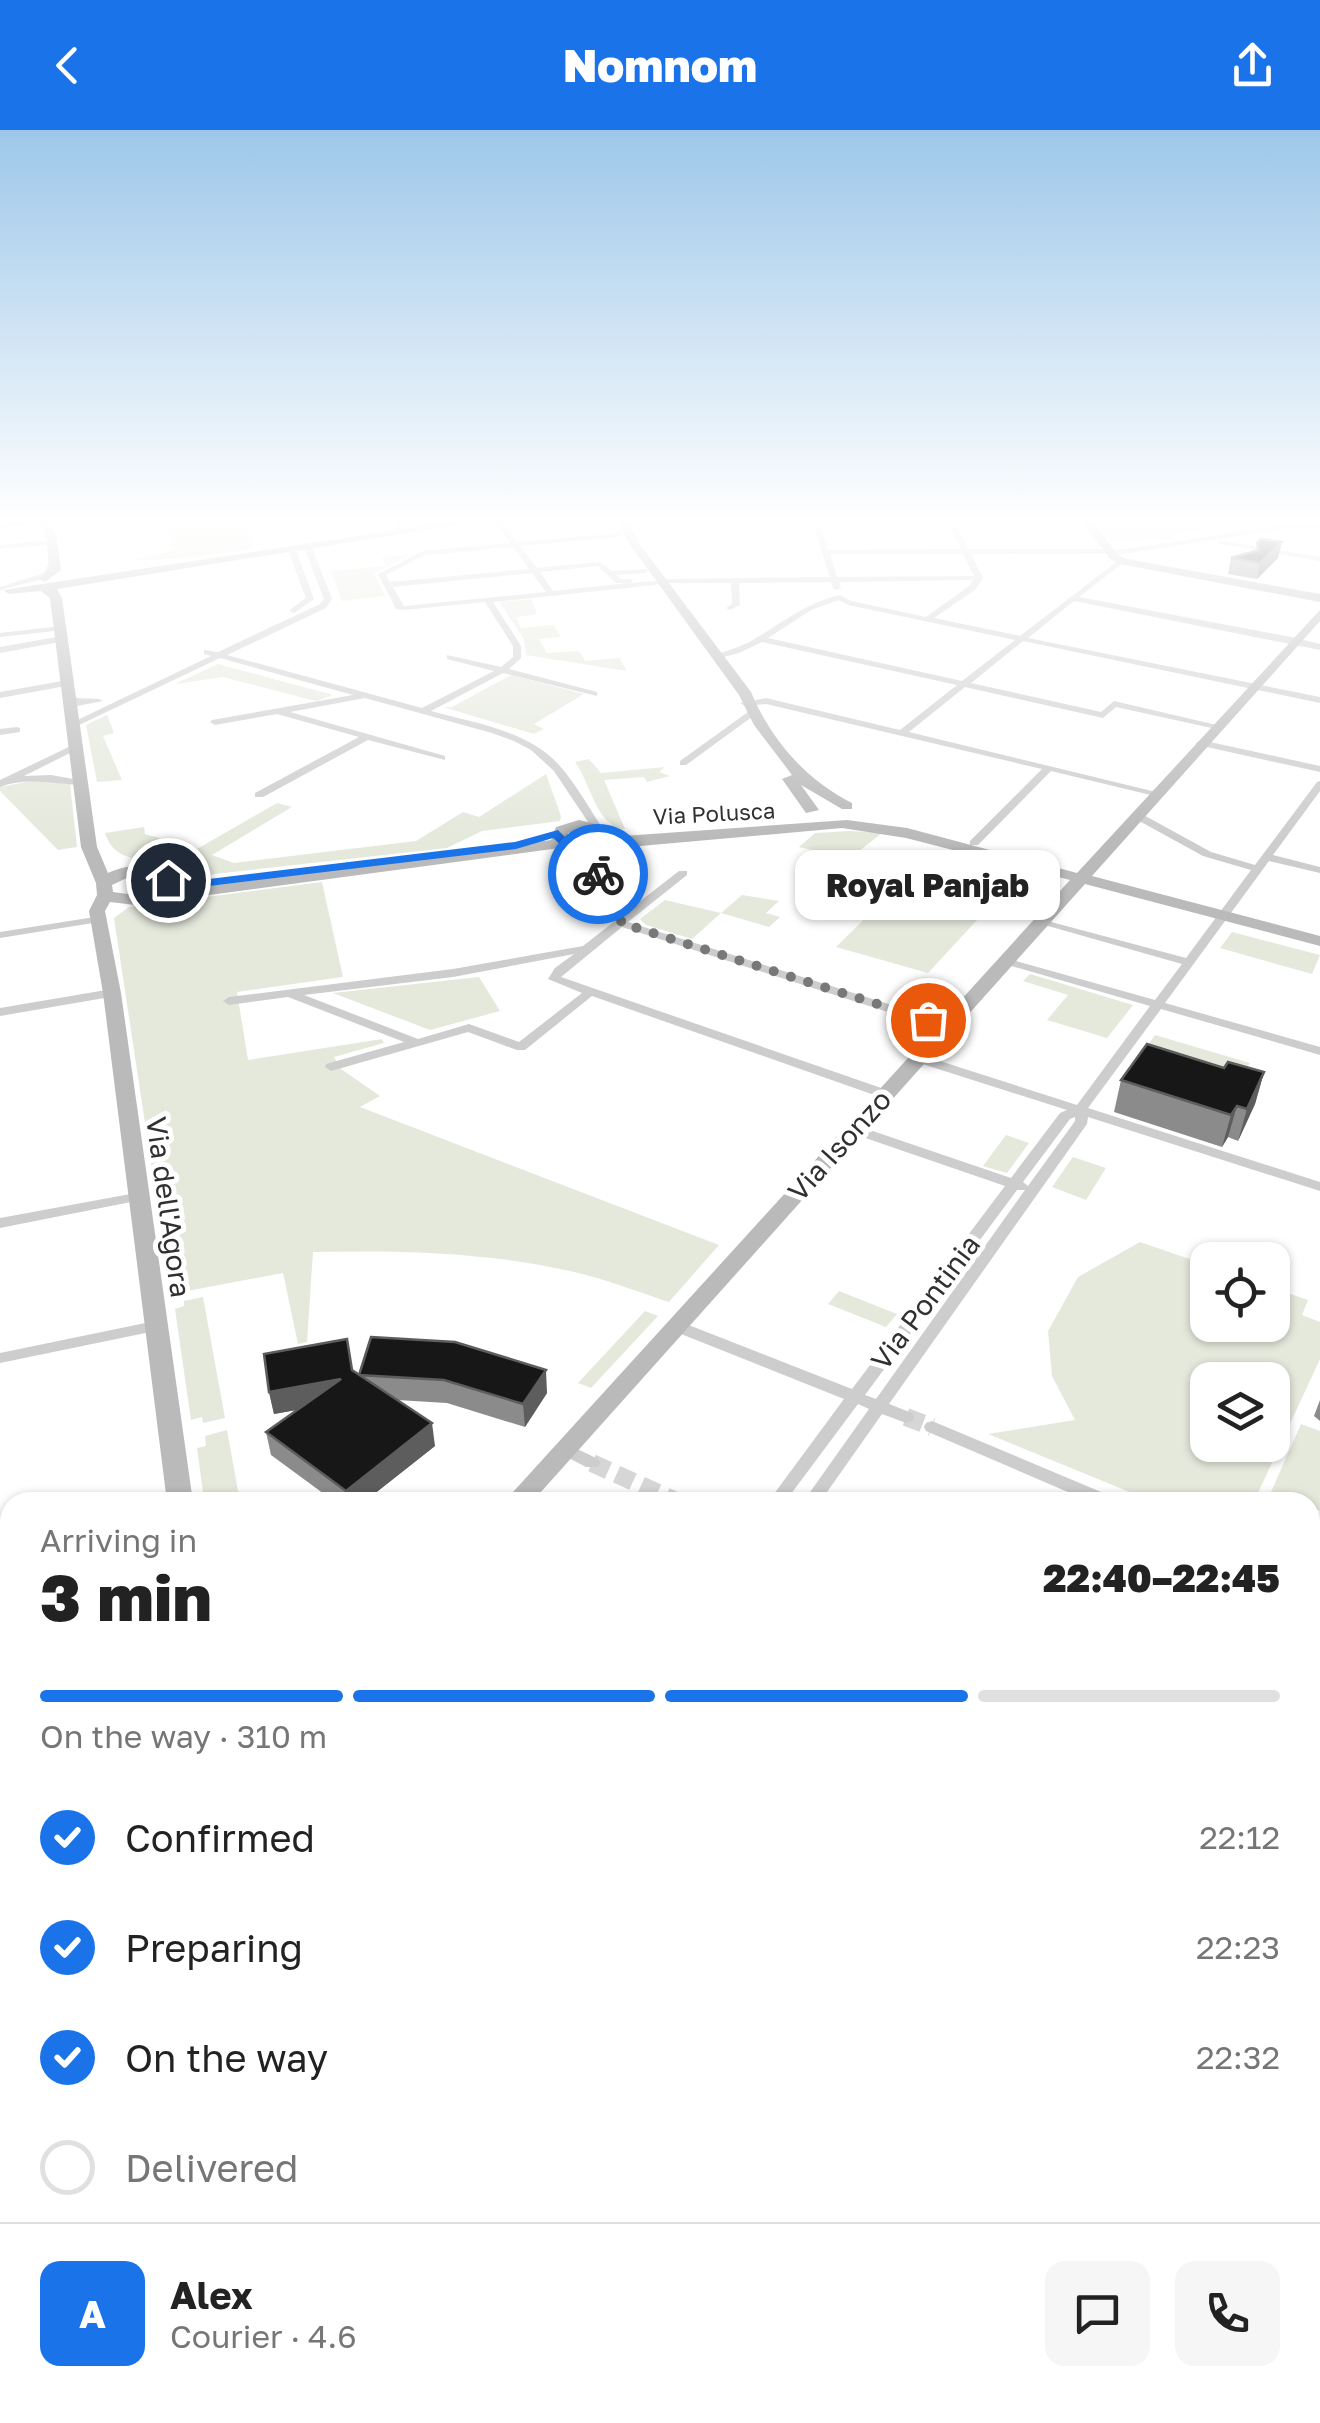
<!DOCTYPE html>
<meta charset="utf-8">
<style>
:root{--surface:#fff;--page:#f6f6f6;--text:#222;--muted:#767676;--line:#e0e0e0;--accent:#1a73e8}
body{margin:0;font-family:"Golos Text",sans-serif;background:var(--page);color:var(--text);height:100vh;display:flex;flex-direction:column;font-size:38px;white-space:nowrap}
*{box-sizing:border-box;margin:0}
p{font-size:32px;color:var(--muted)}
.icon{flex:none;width:55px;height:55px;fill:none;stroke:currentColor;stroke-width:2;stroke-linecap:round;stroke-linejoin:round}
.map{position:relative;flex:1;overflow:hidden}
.panel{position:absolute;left:0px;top:1362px;width:1320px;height:932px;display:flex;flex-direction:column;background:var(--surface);border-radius:30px 30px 0 0;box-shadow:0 2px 8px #0004}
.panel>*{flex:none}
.tools{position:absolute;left:1190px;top:1112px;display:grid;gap:20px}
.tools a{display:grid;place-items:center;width:100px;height:100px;border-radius:20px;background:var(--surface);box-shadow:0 2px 8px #0004;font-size:50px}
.pin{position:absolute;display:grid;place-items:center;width:85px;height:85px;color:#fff;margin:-42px;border:5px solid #fff;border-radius:50%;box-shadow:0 2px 10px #0007}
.courier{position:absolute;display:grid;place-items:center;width:100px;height:100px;margin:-50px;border:8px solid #1a73e8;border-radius:50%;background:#fff;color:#222;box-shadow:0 2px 12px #0007}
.bubble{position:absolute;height:70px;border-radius:20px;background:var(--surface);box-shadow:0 2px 8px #0004;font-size:32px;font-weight:800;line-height:70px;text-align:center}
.summary em{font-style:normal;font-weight:800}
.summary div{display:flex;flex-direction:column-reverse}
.summary{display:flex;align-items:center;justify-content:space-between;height:170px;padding:0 40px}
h1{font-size:65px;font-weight:800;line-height:75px}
.bar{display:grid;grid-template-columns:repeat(4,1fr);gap:15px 10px;align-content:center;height:120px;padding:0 40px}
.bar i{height:12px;border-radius:8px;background:var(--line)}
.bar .current{background:var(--accent)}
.bar p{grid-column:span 4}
.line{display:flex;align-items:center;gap:25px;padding:0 40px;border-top:2px solid var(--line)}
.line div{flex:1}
.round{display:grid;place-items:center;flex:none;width:105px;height:105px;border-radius:20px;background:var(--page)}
ol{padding:0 40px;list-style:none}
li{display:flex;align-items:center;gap:30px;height:110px}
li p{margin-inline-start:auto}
li .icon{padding:10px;border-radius:50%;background:var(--accent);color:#fff;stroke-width:4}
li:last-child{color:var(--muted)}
li i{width:55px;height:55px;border:5px solid var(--line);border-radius:50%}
header{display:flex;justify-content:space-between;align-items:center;height:130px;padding:0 40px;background:var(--accent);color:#fff;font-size:45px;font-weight:800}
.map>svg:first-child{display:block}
.green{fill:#e5e9dc;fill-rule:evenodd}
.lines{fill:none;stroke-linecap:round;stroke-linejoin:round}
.street-tunnel{stroke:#d6d6d6;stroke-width:18;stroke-dasharray:18 9;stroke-linecap:butt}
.street{fill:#cdcdcd;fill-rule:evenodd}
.secondary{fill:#bababa;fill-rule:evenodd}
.wall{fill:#8b8b8b}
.shaded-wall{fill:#5d5d5d}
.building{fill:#171717;stroke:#5d5d5d;stroke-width:2.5}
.route{fill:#1a73e8}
.done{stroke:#787878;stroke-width:10;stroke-dasharray:0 18}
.labels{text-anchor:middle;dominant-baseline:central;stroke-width:10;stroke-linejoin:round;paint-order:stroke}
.far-street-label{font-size:22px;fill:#303030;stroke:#fff}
.street-label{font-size:28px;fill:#303030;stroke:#fff}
</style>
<header><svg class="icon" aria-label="back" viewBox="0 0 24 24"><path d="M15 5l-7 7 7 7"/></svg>Nomnom<svg class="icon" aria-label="share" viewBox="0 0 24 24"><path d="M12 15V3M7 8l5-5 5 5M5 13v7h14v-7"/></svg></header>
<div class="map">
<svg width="1320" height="2293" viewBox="0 0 1320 2293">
<rect width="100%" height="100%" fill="#fff"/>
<g class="green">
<path d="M183,388H241L255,418C216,424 173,431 134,430L175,420L169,414L173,412L168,411L172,408L165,403L169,401L156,398L188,390Z"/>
<path d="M1095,388H1271L1170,405L1176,409L1158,408L1113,412Z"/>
<path d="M410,425L374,443L385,466L342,471L331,441L385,436L382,427Z"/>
<path d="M531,469L537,484L516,487L521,498L554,495L561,507L539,509L547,523L579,521L585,531L619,528L627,541L526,525L524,509L499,472Z"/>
<path d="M218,534L333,565L316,571L223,547L175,554Z"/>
<path d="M511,545L584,564L534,594L544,599L534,604L443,577H452Z"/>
<path d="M107,585L114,603L103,606L122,650L97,652L86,595Z"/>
<path d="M589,629L601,643L665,637L659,642L670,646L647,652L644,647L604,650L625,699C596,697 591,653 575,632Z"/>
<path d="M546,644L561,686L560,691L482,701L447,718L197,746C184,745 179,738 167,735C142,727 115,734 105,703L144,697L145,704L197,719L277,673L292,677L212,725L234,733L416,711L463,682L479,687Z"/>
<path d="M37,650L70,654L77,717L58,720L0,661V657Z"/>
<path d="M851,701L882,703L849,729L799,717L815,703Z"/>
<path d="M903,751L991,775L928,843L836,817Z"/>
<path d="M322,752L343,847L237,862L248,930L382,909L384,913L334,927L341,939L380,966L360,977L719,1115L669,1172C638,1162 606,1149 574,1142C487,1122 402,1120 313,1122L307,1212L298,1214L283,1143L182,1162L181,1157L170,1159L114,788L129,777Z"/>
<path d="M742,765L779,771L766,783L780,787L769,797L721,783L692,809L646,795L640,789L665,770L721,783Z"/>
<path d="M1232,802L1320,825L1312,844L1220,818Z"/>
<path d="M1030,844L1133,875L1107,908L1047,890L1068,865L1023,851Z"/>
<path d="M479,847L500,881L430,900L333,863Z"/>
<path d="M1155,905L1250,933L1240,949L1144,920Z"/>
<path d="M1006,1005L1029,1013L1007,1043L983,1036Z"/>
<path d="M1073,1027L1106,1038L1086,1070L1052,1057Z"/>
<path d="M1140,1112L1207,1135L1208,1195H1272L1273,1158L1308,1170L1302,1185L1320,1192V1229L1258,1363L1281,1372H1154L988,1304L1075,1290L1052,1246L1048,1201L1078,1147ZM1272,1250V1315H1208V1250Z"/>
<path d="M839,1161L897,1184L886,1197L828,1174Z"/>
<path d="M203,1167L225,1288L203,1293L202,1287L191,1290L175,1179L184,1176V1171Z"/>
<path d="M645,1181L658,1186L591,1258L578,1253Z"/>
<path d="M1301,1294L1320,1301V1381L1310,1377V1372L1271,1362Z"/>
<path d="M227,1300L240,1372H208L204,1370L197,1318L206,1316L205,1306Z"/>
<path d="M1310,1531L1320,1544V1675L1310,1677Z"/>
<path d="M1310,2019L1320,2024V2293H699L691,2286L667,2293H438L413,2285H1310Z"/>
</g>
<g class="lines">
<g class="street-tunnel">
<path d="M906,1287L932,1297"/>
<path d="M592,1333L678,1372"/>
</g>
<g class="street">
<path d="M44,388L47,392L0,398V394Z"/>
<path d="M397,388H404L403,396L415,398V402L396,399Z"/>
<path d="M409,388H418L435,395L425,399L426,395Z"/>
<path d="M492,388H499L517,412L622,403L619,407L520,416L537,438L600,432L612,441L648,439L645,443L617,445L621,449H633L631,453L655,451L659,453L655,455L493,472L521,516V528L509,539L597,562V566L503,543L431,581C474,593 528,600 559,635C576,654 589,678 603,699L602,701H594L554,641L531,620L514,611L492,603L365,568L290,582L445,626V630L368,610L263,667H255V663L359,607L277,584L215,595L210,592L212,590L353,565L220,528L77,596L69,594L211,526L204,524V520L218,522L320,474L324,469L303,415L307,413L311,415L332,469L326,478L227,525L422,578L494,541L447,529V525L501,537L513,527V516L485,472L404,480L396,479L378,444L423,421L510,413ZM513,417L529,439L390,452L386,445L425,425ZM598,436L616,453H628L553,461L540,442ZM532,443L546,462L404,476L393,457Z"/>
<path d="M810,388H1038L1034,390L954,391L968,419H1127L1294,393L1320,395V399L1294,397L1116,425L1112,423L971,424L983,448L975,460L934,488L1020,506L1120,429L1123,433L1079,467L1296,508L1320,514V520L1074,471L1028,508L1320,567V573L1023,511L971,553L1101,582L1114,571L1221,596L1216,599L1116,577L1103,588L965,557L909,602L1160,663L1155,666L1051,641L978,715H970V711L1042,639L766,574L745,576L740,573L766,568L900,600L957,555L762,512L739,523L720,528L716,525C728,520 741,517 753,510C782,493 806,473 840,465L851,471L926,487L969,456L973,450L839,452L841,458L837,460L833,458L831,452L739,453L740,475L730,480L726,478L732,474L731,453H664L660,451L664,449L830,447L812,392L624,394L620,392L624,390ZM947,391L961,419L828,420L819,392ZM830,424H963L974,446L837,447ZM839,470L848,475L1015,510L962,551L768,508L811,480Z"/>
<path d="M52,410L55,414L0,419V415Z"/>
<path d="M1217,410L1320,427V431L1220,414Z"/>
<path d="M291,416L295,418L314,469L294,483L290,481L291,479L306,468L287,418Z"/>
<path d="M49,433L56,435L50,447L0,460V457L44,443Z"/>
<path d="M61,496H64V500L0,507V503Z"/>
<path d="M62,506L66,509L65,511L0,523V517Z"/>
<path d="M68,550L71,551V555L0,568V562Z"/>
<path d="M71,566C83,571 96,566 103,571L77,576L67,569Z"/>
<path d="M748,582L756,584L686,635H680V631Z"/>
<path d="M17,597L20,598V602L0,605V599Z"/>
<path d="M1201,610L1320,636V642L1198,615L1196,613Z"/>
<path d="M77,613L82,616L80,618L24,646L51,645L85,651V655C56,655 28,646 0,657V650Z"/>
<path d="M1320,651V661L1273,725L1320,737V743L1269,731L1165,873L1320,917V925L1161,879L1088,978L1320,1052V1061L1088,987L1087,994L889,1274L912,1283L914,1287L912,1291L906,1293L882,1284L820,1372H803L869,1279L858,1274L785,1372H768L844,1269L671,1200L668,1196L671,1192H681L852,1259L1005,1056L848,1002L846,999L848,996H858L1011,1048L1060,983L1067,980L913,931V925H921L1077,975L1150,876L1001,833V829H1009L1155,870L1182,834L1034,792L1040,789L1186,828L1251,740L1203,726L1132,687V683H1140L1211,722L1255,735L1317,652ZM1075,987V991L1028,1056L1023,1052L1070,989ZM1017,1060H1025L876,1269L865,1265Z"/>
<path d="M572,712C596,725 617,757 625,783L679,741H687V745L628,792L949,893L951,896L949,899H941L622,797L561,847L890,961L892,964L885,968L880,967L592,866L525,920H517L468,902L331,941L325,937L326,934L404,912L288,867L229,875L223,871L229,867L453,839L583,816L615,791C611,760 588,736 567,715ZM574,824L555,838L548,849L582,863L519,912L469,894L418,909L304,865L453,847Z"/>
<path d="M899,744L1050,784L1052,786L1046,789L895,749L894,747Z"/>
<path d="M101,786L107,789L105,791L0,808V802Z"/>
<path d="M112,859L116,860V866L0,886V878Z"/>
<path d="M136,1063L143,1067L141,1070L0,1098V1088Z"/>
<path d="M155,1191L160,1192L163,1196L160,1200L0,1233V1223Z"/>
<path d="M932,1291L1113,1367L1116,1372H1091L926,1301L924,1297L926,1293Z"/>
<path d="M565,1313L598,1329L600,1333L598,1337H586L559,1323L557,1319L559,1315Z"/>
<path d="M1310,1452L1320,1456V1471L1310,1467Z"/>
<path d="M10,1583V1599L0,1601V1585Z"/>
<path d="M1310,1987L1320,1991V2016L1310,2012Z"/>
<path d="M0,2226L10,2230V2261L0,2257Z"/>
<path d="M39,2285H71L74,2293H42Z"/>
</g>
<g class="secondary">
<path d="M45,388L56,404L61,440L45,452L39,449L49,439L46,404L40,391Z"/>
<path d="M477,388H500L57,459L62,468L97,717L108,743C130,734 153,731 174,747L173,759L551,710L556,697L579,690L603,696L609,707L847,690L907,698L1077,743L1320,480V491L1092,746L1320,806V816L1085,754L532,1372H504L1070,750L906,708L842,698L584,721L567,717L135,775L110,772L105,781L121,863L193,1372H167L103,863L89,781L97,765L96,753L81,717L50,468L41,461L9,464L3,460ZM579,700L592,702L593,706L582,711L567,707L568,703ZM145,745L159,751L158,756L135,765L113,762L112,755L131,746Z"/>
<path d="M618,388H628L638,412L751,562C771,610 806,650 852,673V679H842L801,655L819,680L806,683L782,649L792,645L754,595L739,565L628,412Z"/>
<path d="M1080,388H1090L1118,425L1127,429L1320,464V472L1120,434L1110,429Z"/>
<path d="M10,1918V1959L0,1964V1922Z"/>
</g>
</g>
<g class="wall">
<path d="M1282,412L1278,428L1257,449L1228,444L1231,428L1255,422L1257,413Z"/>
<path d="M1224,938L1264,942L1255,974L1238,1011L1228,1007L1222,1017L1114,982L1121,950Z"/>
<path d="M371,1207L547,1263L525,1297L447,1273L397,1270L435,1316L364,1372H335L271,1325L266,1302L297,1280L274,1284L269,1262L352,1240L359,1245Z"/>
<path d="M1320,1270V1291L1314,1286Z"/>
</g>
<g class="shaded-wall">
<path d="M1282,412L1278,428L1257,449L1260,433Z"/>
<path d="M1264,942L1255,974L1238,1011L1247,979Z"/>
<path d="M1237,976L1228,1007L1222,1017L1231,985Z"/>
<path d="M546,1240L547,1263L525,1297L523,1274Z"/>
<path d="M341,1249L345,1271L274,1284L269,1262Z"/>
<path d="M432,1293L435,1316L364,1372H348L346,1361Z"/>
</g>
<g class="building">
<path d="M1261,409L1282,412L1260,433L1231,428L1259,420L1257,413Z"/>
<path d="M1147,914L1224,938L1228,932L1264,942L1247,979L1237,976L1231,985L1121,950Z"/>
<path d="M371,1207L455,1212L546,1240L523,1274L444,1250L359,1245Z"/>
<path d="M347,1209L352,1240L432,1293L346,1361L266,1302L341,1249L269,1262L264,1224Z"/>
</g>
<linearGradient id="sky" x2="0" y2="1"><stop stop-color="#9dc7e9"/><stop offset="0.55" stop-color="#fff"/><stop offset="1" stop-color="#fff" stop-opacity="0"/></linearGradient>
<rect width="1320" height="709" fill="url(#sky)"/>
<path class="route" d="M558,700L569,711L594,712L602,746L592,744L586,734L585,718L563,717L553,708L516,719L209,756L162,750L168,746L209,749L515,712Z"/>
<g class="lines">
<path class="done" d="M598,744L622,783L621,793L928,890"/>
</g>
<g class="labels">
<g class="far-street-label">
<text transform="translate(714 683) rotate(-3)">Via Polusca</text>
</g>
<g class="street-label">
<text transform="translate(839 1015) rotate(-48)">Via Isonzo</text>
<text transform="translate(169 1077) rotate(82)">Via dell'Agora</text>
<text transform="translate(925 1172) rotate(-53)">Via Pontinia</text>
</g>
</g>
</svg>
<div class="tools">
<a><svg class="icon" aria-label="locate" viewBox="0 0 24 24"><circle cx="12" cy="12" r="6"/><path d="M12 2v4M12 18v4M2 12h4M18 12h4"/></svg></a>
<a><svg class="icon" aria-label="layers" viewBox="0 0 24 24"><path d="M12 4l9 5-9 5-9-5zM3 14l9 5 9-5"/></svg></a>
</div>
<div class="pin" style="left:928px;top:890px;background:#ea580c"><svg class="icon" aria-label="bag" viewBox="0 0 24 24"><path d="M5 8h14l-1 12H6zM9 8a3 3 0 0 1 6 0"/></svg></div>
<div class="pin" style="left:168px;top:750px;background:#1f2937"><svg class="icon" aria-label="home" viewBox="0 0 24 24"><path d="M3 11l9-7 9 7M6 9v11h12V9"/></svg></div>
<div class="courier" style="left:598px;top:744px"><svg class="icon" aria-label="bike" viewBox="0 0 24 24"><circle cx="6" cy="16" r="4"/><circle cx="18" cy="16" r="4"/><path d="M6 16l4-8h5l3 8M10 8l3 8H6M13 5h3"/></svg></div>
<div class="bubble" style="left:795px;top:720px;width:265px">Royal Panjab</div>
<section class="panel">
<div class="summary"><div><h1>3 min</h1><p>Arriving in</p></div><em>22:40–22:45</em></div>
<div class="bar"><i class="current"></i><i class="current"></i><i class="current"></i><i></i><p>On the way · 310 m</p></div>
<ol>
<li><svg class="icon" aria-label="check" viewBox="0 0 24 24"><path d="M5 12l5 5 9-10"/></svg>Confirmed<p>22:12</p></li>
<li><svg class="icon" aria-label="check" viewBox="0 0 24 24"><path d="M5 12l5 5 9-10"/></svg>Preparing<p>22:23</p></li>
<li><svg class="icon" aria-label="check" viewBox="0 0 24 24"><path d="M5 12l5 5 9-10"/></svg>On the way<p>22:32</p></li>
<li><i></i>Delivered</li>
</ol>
<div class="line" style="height:180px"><b class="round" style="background:var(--accent);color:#fff">A</b><div><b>Alex</b><p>Courier · 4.6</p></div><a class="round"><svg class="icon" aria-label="chat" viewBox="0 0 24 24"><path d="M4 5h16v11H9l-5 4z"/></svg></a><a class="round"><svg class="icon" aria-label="phone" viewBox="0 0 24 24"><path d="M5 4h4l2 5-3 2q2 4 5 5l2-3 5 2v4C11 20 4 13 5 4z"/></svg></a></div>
</section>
</div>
